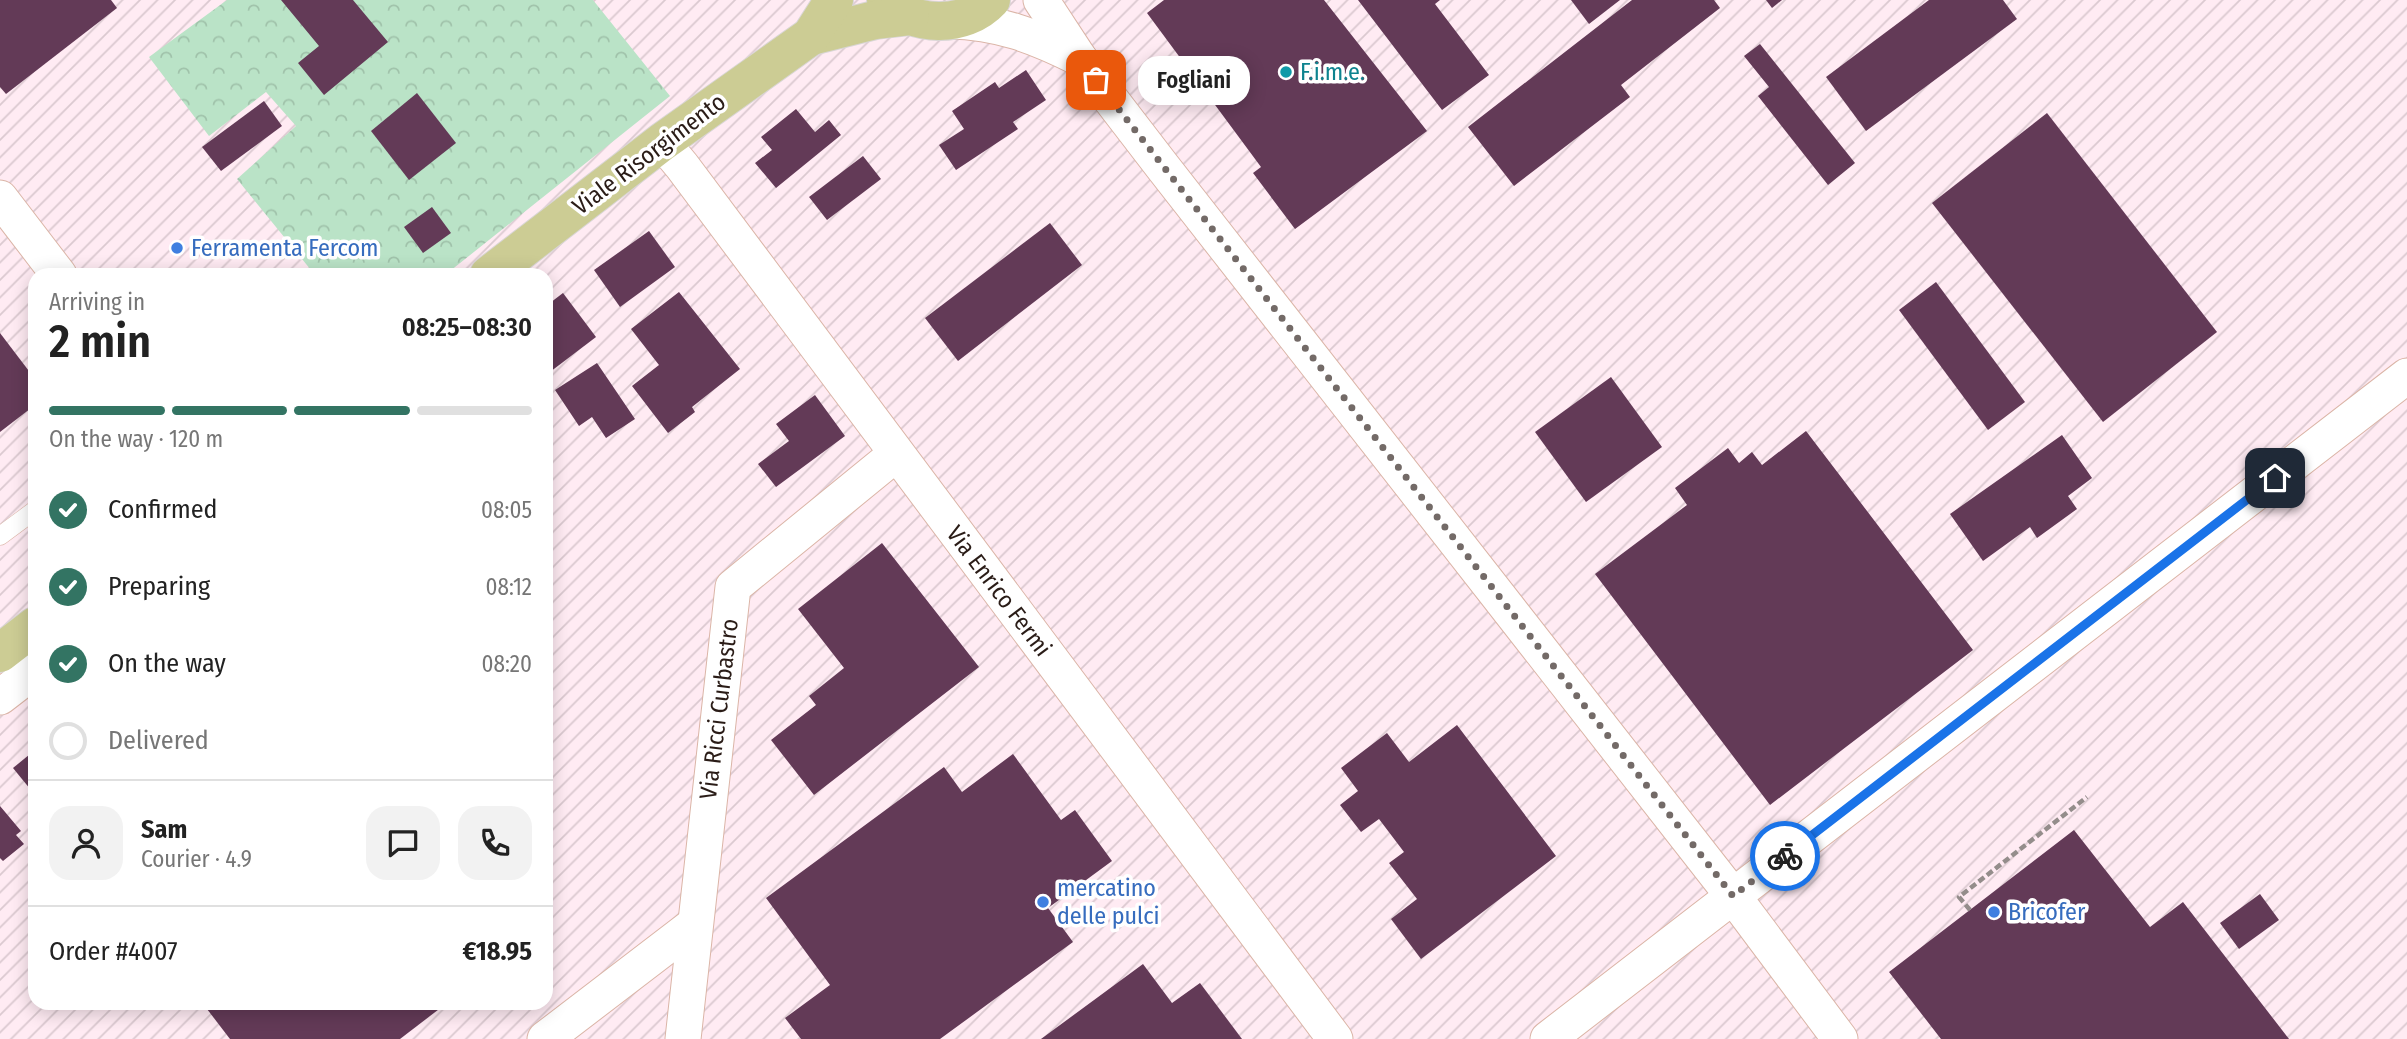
<!DOCTYPE html>
<meta charset="utf-8">
<style>
:root{--surface:#fff;--page:#f2f2f2;--text:#222;--muted:#767676;--line:#e0e0e0;--accent:#337463}
body{margin:0;font-family:"Fira Sans Condensed",sans-serif;background:var(--page);color:var(--text);height:100vh;display:flex;flex-direction:column;font-size:26px;white-space:nowrap}
*{box-sizing:border-box;margin:0}
p{font-size:23px;color:var(--muted)}
.icon{flex:none;width:38px;height:38px;fill:none;stroke:currentColor;stroke-width:2;stroke-linecap:round;stroke-linejoin:round}
.map{position:relative;flex:1;overflow:hidden}
.panel{position:absolute;left:28px;top:268px;width:525px;height:742px;display:flex;flex-direction:column;background:var(--surface);border-radius:21px;box-shadow:0 4px 18px #0003}
.panel>*{flex:none}
.pin{position:absolute;display:grid;place-items:center;width:60px;height:60px;color:#fff;margin:-30px;border-radius:14px;box-shadow:0 4px 10px #0006}
.courier{position:absolute;display:grid;place-items:center;width:70px;height:70px;margin:-35px;border:5px solid #1a73e8;border-radius:50%;background:#fff;color:#222;box-shadow:0 2px 9px #0007}
.bubble{position:absolute;height:49px;border-radius:21px;background:var(--surface);box-shadow:0 4px 18px #0003;font-size:23px;font-weight:600;line-height:49px;text-align:center}
.headline em{font-style:normal;font-weight:600}
.headline div{display:flex;flex-direction:column-reverse}
.headline{display:flex;align-items:center;justify-content:space-between;height:119px;padding:0 21px}
h1{font-size:46px;font-weight:600;line-height:52px}
.bar{display:grid;grid-template-columns:repeat(4,1fr);gap:10px 7px;align-content:center;height:84px;padding:0 21px}
.bar i{height:9px;border-radius:5px;background:var(--line)}
.bar .selected{background:var(--accent)}
.bar p{grid-column:span 4}
.line{display:flex;align-items:center;gap:18px;padding:0 21px;border-top:2px solid var(--line)}
.line div{flex:1}
.round{display:grid;place-items:center;flex:none;width:74px;height:74px;border-radius:21px;background:var(--page)}
ol{padding:0 21px;list-style:none}
li{display:flex;align-items:center;gap:21px;height:77px}
li p{margin-inline-start:auto}
li .icon{padding:7px;border-radius:50%;background:var(--accent);color:#fff;stroke-width:4}
li:last-child{color:var(--muted)}
li i{width:38px;height:38px;border:4px solid var(--line);border-radius:50%}
.map>svg:first-child{display:block}
.industrial{fill:url(#industrial-furrows);fill-rule:evenodd}
.forest{fill:url(#forest-crowns)}
.building{fill:#633a57}
.lines{fill:none;stroke-linecap:round;stroke-linejoin:round}
.lane-casing{stroke:#dbb5a7;stroke-width:19}
.street-casing{stroke:#dbb5a7;stroke-width:37}
.primary-casing{stroke:#d9d6d5;stroke-width:40}
.path{stroke:#948d8b;stroke-width:4.5;stroke-dasharray:7 3.5;stroke-linecap:butt}
.lane{stroke:#fff;stroke-width:18}
.street{stroke:#fff;stroke-width:35}
.primary{stroke:#cccc94;stroke-width:38}
.done{stroke:#736a67;stroke-width:7;stroke-dasharray:0 12.6}
.route{stroke:#1a73e8;stroke-width:9}
.culture-dot{fill:#0f9aa8;stroke:#fff;stroke-width:2.5}
.shop-dot{fill:#3f7fe0;stroke:#fff;stroke-width:2.5}
.labels{text-anchor:middle;dominant-baseline:central;stroke-width:7;stroke-linejoin:round;paint-order:stroke}
.culture-label{font-size:24px;fill:#0d838f;stroke:#fff;text-anchor:start}
.street-label{font-size:24px;fill:#2a1c17;stroke:#fff}
.shop-label{font-size:24px;fill:#366cbe;stroke:#fff;text-anchor:start}
</style>
<div class="map">
<svg width="2407" height="1039" viewBox="0 0 2407 1039">
<defs>
<pattern id="industrial-furrows" width="10" height="10" patternUnits="userSpaceOnUse" patternTransform="scale(1.75)"><rect width="10" height="10" fill="#ffebf3"/><path d="M-1 1l2-2M0 10L10 0M9 11l2-2" fill="none" stroke="#dbc9d0"/></pattern>
<pattern id="forest-crowns" width="20" height="18" patternUnits="userSpaceOnUse" patternTransform="scale(1.75)"><rect width="20" height="18" fill="#bae3c7"/><path d="M2 6a3 3 0 1 1 6 0M12 15a3 3 0 1 1 6 0" fill="none" stroke="#a0c2aa"/></pattern>
</defs>
<rect width="100%" height="100%" fill="#fbfbfb"/>
<path class="industrial" d="M0,0H2407V1039H0ZM35,275H546V1003H35Z"/>
<path class="forest" d="M227,0H593L670,96L445,275H315L237,179L296,126L266,92L209,136L149,57Z"/>
<g class="building">
<path d="M0,0H111L117,8L6,94L0,87Z"/>
<path d="M281,0H353L388,42L324,95L298,63L319,46Z"/>
<path d="M1164,0H1324L1427,131L1295,229L1253,173L1261,167L1147,13Z"/>
<path d="M1358,0H1440L1435,4L1489,75L1442,110Z"/>
<path d="M1571,0H1620L1589,24Z"/>
<path d="M1632,0H1714L1720,8L1621,85L1630,97L1514,186L1468,127Z"/>
<path d="M1766,0H1782L1772,8Z"/>
<path d="M1929,0H2003L2017,19L1866,131L1826,77Z"/>
<path d="M1760,44L1855,163L1828,185L1758,96L1769,87L1744,56Z"/>
<path d="M1026,70L1046,100L1013,122L1018,129L956,170L939,145L964,129L952,111L995,82L999,88Z"/>
<path d="M417,93L456,143L409,180L371,131Z"/>
<path d="M264,101L282,126L221,171L202,147Z"/>
<path d="M796,109L815,132L829,120L841,135L776,188L755,163L772,150L761,137Z"/>
<path d="M2047,113L2217,332L2103,422L1932,203Z"/>
<path d="M863,156L881,179L827,220L809,197Z"/>
<path d="M432,207L451,233L423,253L404,227Z"/>
<path d="M1050,223L1082,265L958,361L925,318Z"/>
<path d="M649,231L675,267L620,307L594,270Z"/>
<path d="M1936,282L2025,402L1988,430L1899,310Z"/>
<path d="M679,292L740,369L692,407L695,412L668,433L632,386L659,365L631,329Z"/>
<path d="M563,293L596,337L546,375V306Z"/>
<path d="M0,333L35,379V405L0,432Z"/>
<path d="M597,363L635,419L606,438L592,417L579,426L555,390Z"/>
<path d="M1611,377L1662,447L1586,502L1535,432Z"/>
<path d="M815,395L845,436L776,487L758,464L789,441L776,424Z"/>
<path d="M1806,431L1973,650L1770,805L1595,574L1687,505L1675,488L1728,448L1739,463L1752,452L1762,465Z"/>
<path d="M2062,435L2092,478L2068,496L2077,509L2037,538L2030,527L1983,561L1950,514Z"/>
<path d="M882,543L979,667L814,795L771,740L816,705L809,696L844,668L798,609Z"/>
<path d="M1457,725L1556,856L1421,959L1391,919L1417,899L1389,863L1404,852L1379,819L1361,832L1340,805L1358,791L1341,768L1387,733L1409,762Z"/>
<path d="M35,750V795L13,768Z"/>
<path d="M1013,754L1061,820L1075,810L1112,861L1048,908L1073,942L940,1039H801L785,1018L830,985L766,898L944,767L962,792Z"/>
<path d="M0,806L21,831L16,835L24,844L3,861L0,858Z"/>
<path d="M2074,830L2150,927L2183,902L2289,1039H1941L1889,972Z"/>
<path d="M2260,894L2279,920L2239,949L2220,923Z"/>
<path d="M1143,964L1172,1003L1200,983L1242,1039H1041Z"/>
<path d="M216,1003H447L400,1039H230L207,1009Z"/>
</g>
<g class="lines">
<defs>
<path id="lane" d="M0,536L35,510"/>
<g id="street">
<path d="M1041,0L1079,58L1162,166L1733,896L1840,1039"/>
<path d="M949,21C999,22 1035,36 1079,58"/>
<path d="M662,142L682,166L1335,1039"/>
<path d="M0,198L59,275"/>
<path d="M0,697L35,670"/>
<path d="M545,1039L694,925"/>
<path d="M683,1039L733,587L896,454"/>
<path d="M1548,1039L2407,376"/>
</g>
<g id="primary">
<path d="M886,0C913,27 964,29 991,0"/>
<path d="M811,36L875,20L910,16"/>
<path d="M489,275L662,142L811,36L834,0"/>
<path d="M0,653L35,626"/>
</g>
</defs>
<use href="#lane" class="lane-casing"/>
<use href="#street" class="street-casing"/>
<use href="#primary" class="primary-casing"/>
<path class="path" d="M1970,910L1959,897L2087,797"/>
<use href="#lane" class="lane"/>
<use href="#street" class="street"/>
<use href="#primary" class="primary"/>
</g>
<g class="lines">
<path class="done" d="M1096,80L1733,896L1785,856"/>
<path class="route" d="M1785,856L2275,478"/>
</g>
<circle class="culture-dot" cx="1286" cy="72" r="7"/>
<g class="shop-dot">
<circle cx="177" cy="248" r="7"/>
<circle cx="1043" cy="902" r="7"/>
<circle cx="1994" cy="912" r="7"/>
</g>
<g class="labels">
<g class="culture-label">
<text x="1300" y="72">F.i.m.e.</text>
</g>
<g class="street-label">
<text transform="translate(649 154) rotate(-37)">Viale Risorgimento</text>
<text transform="translate(999 591) rotate(53)">Via Enrico Fermi</text>
<text transform="translate(719 709) rotate(-83)">Via Ricci Curbastro</text>
</g>
<g class="shop-label">
<text x="191" y="248">Ferramenta Fercom</text>
<text x="1057" y="888">mercatino<tspan x="1057" dy="28">delle pulci</tspan></text>
<text x="2008" y="912">Bricofer</text>
</g>
</g>
</svg>
<div class="pin" style="left:1096px;top:80px;background:#ea580c"><svg class="icon" aria-label="bag" viewBox="0 0 24 24"><path d="M5 8h14l-1 12H6zM9 8a3 3 0 0 1 6 0"/></svg></div>
<div class="pin" style="left:2275px;top:478px;background:#1f2937"><svg class="icon" aria-label="home" viewBox="0 0 24 24"><path d="M3 11l9-7 9 7M6 9v11h12V9"/></svg></div>
<div class="courier" style="left:1785px;top:856px"><svg class="icon" aria-label="bike" viewBox="0 0 24 24"><circle cx="6" cy="16" r="4"/><circle cx="18" cy="16" r="4"/><path d="M6 16l4-8h5l3 8M10 8l3 8H6M13 5h3"/></svg></div>
<div class="bubble" style="left:1138px;top:56px;width:112px">Fogliani</div>
<section class="panel">
<div class="headline"><div><h1>2 min</h1><p>Arriving in</p></div><em>08:25–08:30</em></div>
<div class="bar"><i class="selected"></i><i class="selected"></i><i class="selected"></i><i></i><p>On the way · 120 m</p></div>
<ol>
<li><svg class="icon" aria-label="check" viewBox="0 0 24 24"><path d="M5 12l5 5 9-10"/></svg>Confirmed<p>08:05</p></li>
<li><svg class="icon" aria-label="check" viewBox="0 0 24 24"><path d="M5 12l5 5 9-10"/></svg>Preparing<p>08:12</p></li>
<li><svg class="icon" aria-label="check" viewBox="0 0 24 24"><path d="M5 12l5 5 9-10"/></svg>On the way<p>08:20</p></li>
<li><i></i>Delivered</li>
</ol>
<div class="line" style="height:126px"><a class="round"><svg class="icon" aria-label="person" viewBox="0 0 24 24"><circle cx="12" cy="8" r="4"/><path d="M4 21q1-7 8-7t8 7"/></svg></a><div><b>Sam</b><p>Courier · 4.9</p></div><a class="round"><svg class="icon" aria-label="chat" viewBox="0 0 24 24"><path d="M4 5h16v11H9l-5 4z"/></svg></a><a class="round"><svg class="icon" aria-label="phone" viewBox="0 0 24 24"><path d="M5 4h4l2 5-3 2q2 4 5 5l2-3 5 2v4C11 20 4 13 5 4z"/></svg></a></div>
<div class="line" style="height:91px"><div>Order #4007</div><b>€18.95</b></div>
</section>
</div>
